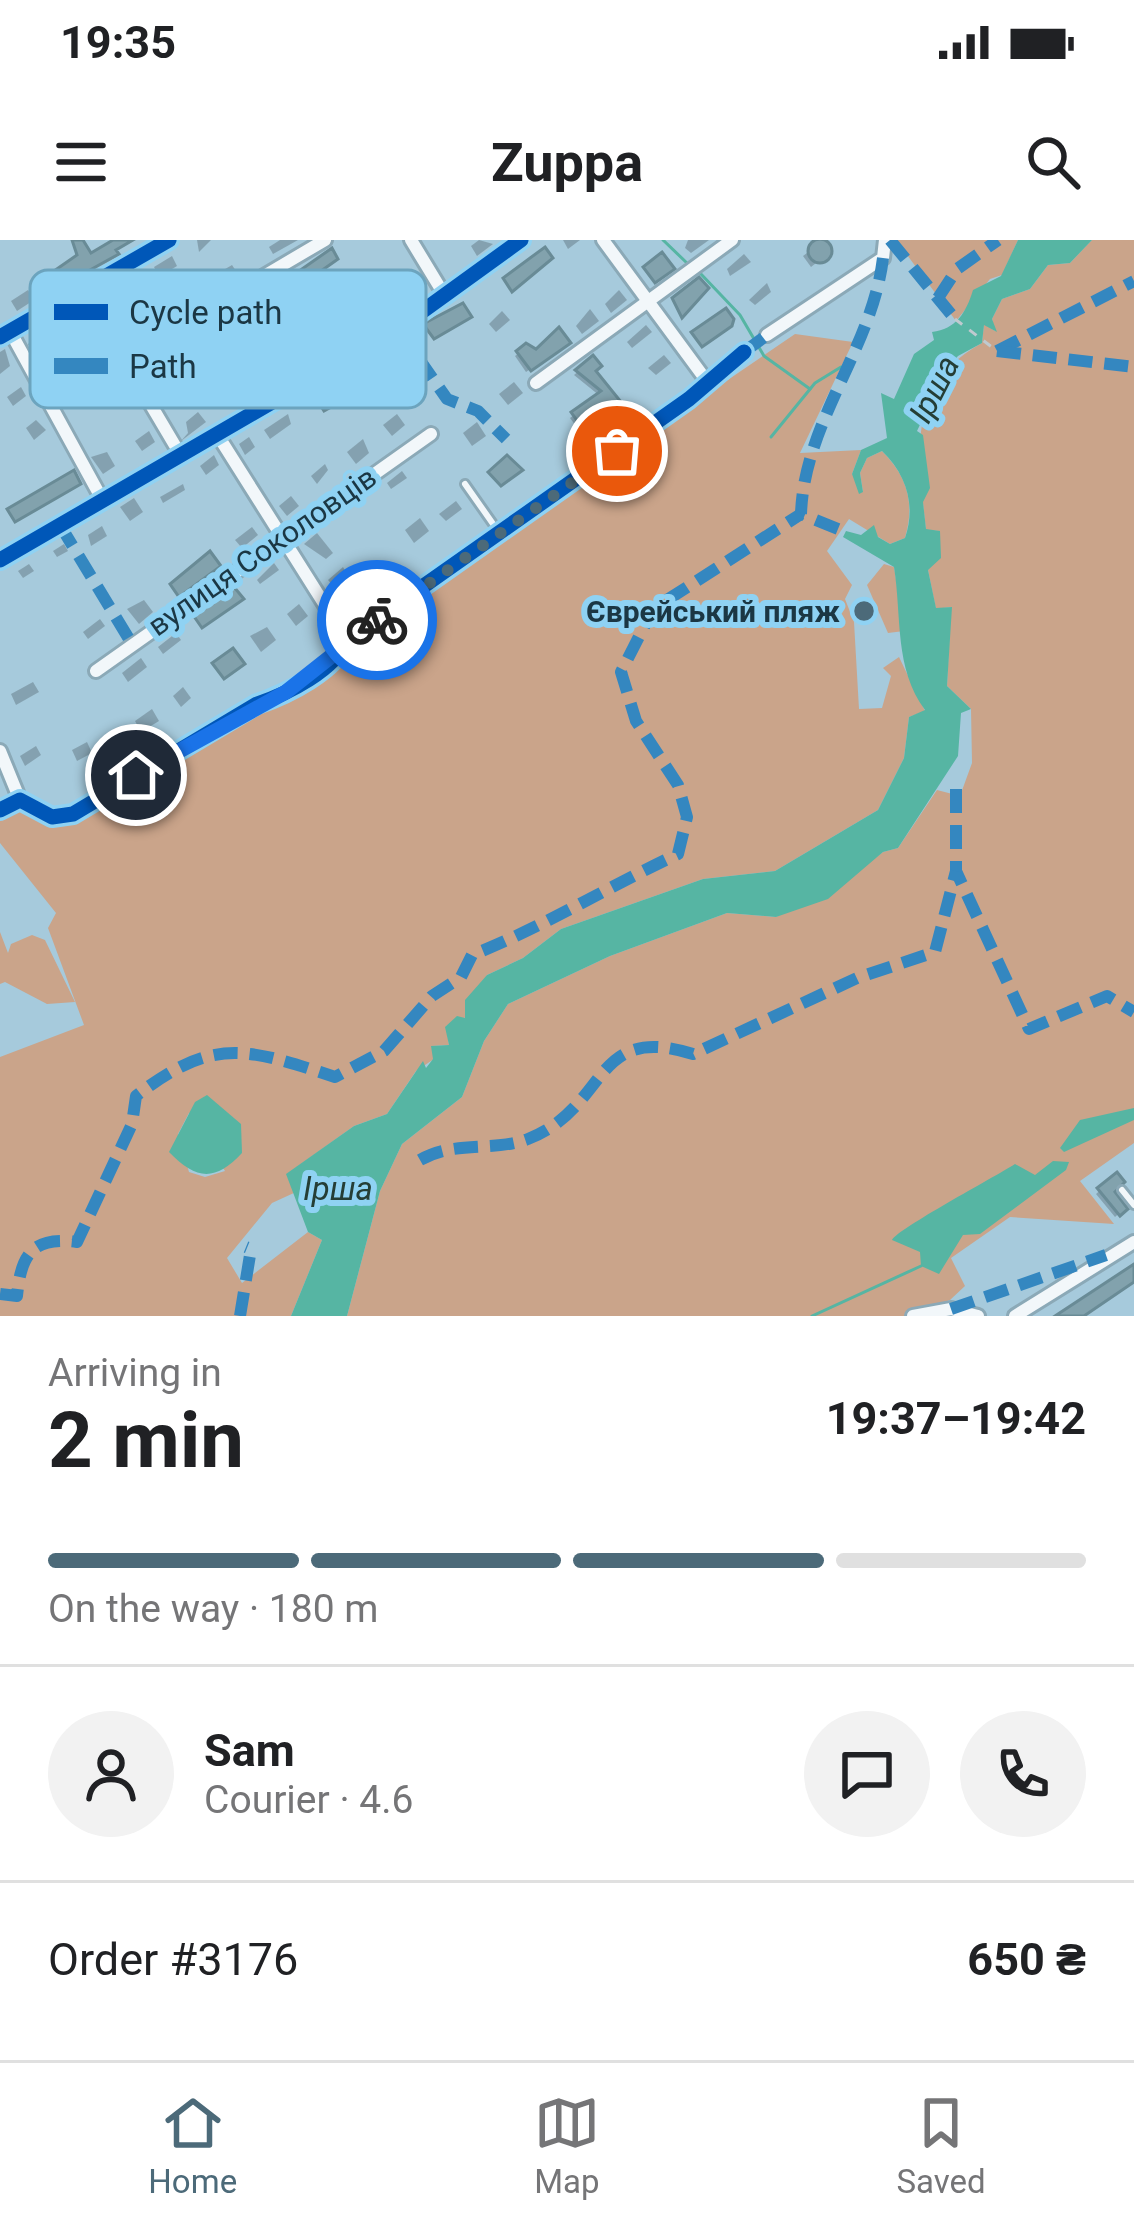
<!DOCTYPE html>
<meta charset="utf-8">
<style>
:root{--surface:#fff;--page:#f2f2f2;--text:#202124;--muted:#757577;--line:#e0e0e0;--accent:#4c6a79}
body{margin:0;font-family:Roboto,sans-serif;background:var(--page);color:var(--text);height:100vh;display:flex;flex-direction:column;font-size:45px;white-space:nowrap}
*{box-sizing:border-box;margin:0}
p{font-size:39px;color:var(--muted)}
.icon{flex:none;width:66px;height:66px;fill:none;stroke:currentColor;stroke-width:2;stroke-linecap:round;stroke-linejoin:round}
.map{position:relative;height:1076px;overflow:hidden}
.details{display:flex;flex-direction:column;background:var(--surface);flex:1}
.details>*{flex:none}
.pin{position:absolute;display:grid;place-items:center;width:102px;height:102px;color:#fff;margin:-51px;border:6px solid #fff;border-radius:50%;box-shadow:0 3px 12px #0007}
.courier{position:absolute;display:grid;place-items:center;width:120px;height:120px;margin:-60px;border:9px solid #1a73e8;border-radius:50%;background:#fff;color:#222;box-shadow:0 3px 15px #0007}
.headline em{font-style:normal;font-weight:700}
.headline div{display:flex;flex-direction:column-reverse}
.headline{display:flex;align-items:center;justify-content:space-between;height:204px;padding:0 48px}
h1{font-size:78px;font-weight:700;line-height:90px}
.bar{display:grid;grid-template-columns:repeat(4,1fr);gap:18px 12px;align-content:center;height:144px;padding:0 48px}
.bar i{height:15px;border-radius:9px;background:var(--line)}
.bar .on{background:var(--accent)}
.bar p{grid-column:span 4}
.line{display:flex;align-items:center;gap:30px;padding:0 48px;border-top:3px solid var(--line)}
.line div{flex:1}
.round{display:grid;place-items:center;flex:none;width:126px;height:126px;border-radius:63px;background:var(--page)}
.status{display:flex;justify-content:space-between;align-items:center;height:84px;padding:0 60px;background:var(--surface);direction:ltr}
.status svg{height:33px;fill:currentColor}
header{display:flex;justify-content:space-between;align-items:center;height:156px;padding:0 48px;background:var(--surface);font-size:54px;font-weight:700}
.tab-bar{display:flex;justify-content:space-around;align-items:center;height:168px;border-top:3px solid var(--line);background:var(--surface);font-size:33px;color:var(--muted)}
.tab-bar a{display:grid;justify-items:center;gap:6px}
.tab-bar .on{color:var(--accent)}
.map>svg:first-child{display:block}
.green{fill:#caa48a;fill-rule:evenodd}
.water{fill:#56b5a3}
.shadow{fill:#0003}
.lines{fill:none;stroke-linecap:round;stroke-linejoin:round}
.stream{stroke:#56b5a3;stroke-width:3}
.building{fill:#82a2ad;stroke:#698b96;stroke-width:3}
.lane-casing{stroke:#8ba9b7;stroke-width:12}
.street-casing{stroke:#8ba9b7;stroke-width:18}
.path{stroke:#bfcacf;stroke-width:3;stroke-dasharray:9 9;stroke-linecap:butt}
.lane{stroke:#f2f7fa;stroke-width:6}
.street{stroke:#f2f7fa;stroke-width:12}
.quiet{stroke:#3487c0;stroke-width:12;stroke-dasharray:24 12;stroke-linecap:butt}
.cycleway-casing{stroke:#8fd2f3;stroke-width:22}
.cycleway{stroke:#0057b8;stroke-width:15}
.done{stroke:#4c6a79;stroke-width:12;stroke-dasharray:0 21.6}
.route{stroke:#1a73e8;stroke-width:15}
.poi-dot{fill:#4c6a79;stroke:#8fd2f3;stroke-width:4.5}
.labels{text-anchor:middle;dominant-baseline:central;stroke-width:12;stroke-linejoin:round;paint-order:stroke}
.street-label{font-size:30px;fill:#1b3744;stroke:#8fd2f3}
.poi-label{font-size:30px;font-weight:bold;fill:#1b3744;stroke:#8fd2f3;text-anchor:end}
.water-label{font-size:33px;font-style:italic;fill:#253e36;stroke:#8fd2f3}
.key{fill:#8fd2f3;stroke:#6ca4be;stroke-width:3}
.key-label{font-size:33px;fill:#1b3744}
</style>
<div class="status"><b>19:35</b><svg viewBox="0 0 49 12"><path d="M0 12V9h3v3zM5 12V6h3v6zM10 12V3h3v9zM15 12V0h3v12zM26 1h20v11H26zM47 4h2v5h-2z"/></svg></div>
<header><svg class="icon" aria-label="menu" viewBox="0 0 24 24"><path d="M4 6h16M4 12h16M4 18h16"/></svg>Zuppa<svg class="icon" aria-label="search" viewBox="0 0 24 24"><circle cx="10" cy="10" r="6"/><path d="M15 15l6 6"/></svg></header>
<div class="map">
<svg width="1134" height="1076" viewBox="0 0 1134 1076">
<rect width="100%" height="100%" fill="#a6cadc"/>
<g class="green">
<path d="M896,0H1018L1002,35L990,39L956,81Z"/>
<path d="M1092,0H1134V903L1080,941L1114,984L1010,977L951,1018L965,1046L950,1060L905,1076H347L380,951L402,904L462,857L484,801L508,764L610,716L727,673L776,677L853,635L883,612L898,608L937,550L960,556L972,523L971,469L947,446L951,367L936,369L928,330L939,291L926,290C918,216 905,144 982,103L984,84L995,91L992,79L1002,59L1030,49L1048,25L1070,23Z"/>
<path d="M795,94L853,102L800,213L861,210L852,234L863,252L860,233L867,218L882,211C908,237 915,264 905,298L890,304L849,279L827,311L852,345L845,359L854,382L859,469L882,468L891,436L883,428L899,417L925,471L909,477L904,518L878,570L775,631L703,639L561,689L523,718L487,735L464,779L446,786L449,805L432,806L434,819L416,831L387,874L354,886L287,934L296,952L272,963L227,1018L242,1043L308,992L322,1000L291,1076H0V817L84,785L48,688L56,673L0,603V578L18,569L58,583C154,536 240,476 334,425L348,413L356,394ZM189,873L225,931L205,937L189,932L178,894Z"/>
<path d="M884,324L894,327L904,391L888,393L867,345Z"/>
<path d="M0,692L8,713L11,704L32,695L45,700L75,762L47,764L5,742L0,744Z"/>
</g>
<g class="water">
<path d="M1018,0H1092L1070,23L1048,25L1030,49L1002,59L992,79L997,92L984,85L982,103L958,116L946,130L917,191L923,195L930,248L923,262L926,289L940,291L941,318L928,330L936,368L952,367L947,446L971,469L961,473L958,516L898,608L883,612L828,659L776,677L727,673L610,716L508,764L484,801L462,857L402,904L380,951L347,1076H291L322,1000L308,992L286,934L354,886L387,874L423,821L426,828L433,819L431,806L449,805L445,787L457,776L465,778V760L487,735L523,718L561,689L703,639L775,631L878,570L904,518L909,477L925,470C894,428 902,378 894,327L843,297L846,291L861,295L874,285L878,297L890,304L905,298C916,266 907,235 882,211L867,218L860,233L863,252L859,254L852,234L861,210L887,198L881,153L894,159L914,114L934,100L932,92C956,89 966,73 973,50L1001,36Z"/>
<path d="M207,855L241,884L242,913C215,942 196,940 169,912L195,862Z"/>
<path d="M1134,868V880L1064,912L1060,908L1080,880Z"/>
<path d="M1053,921L1069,922L1066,930L980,994L963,995L939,1034L921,1026L920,1012L892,1000C899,988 993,938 1015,924L1035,935Z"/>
</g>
<g class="shadow">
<path d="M197,0H211L199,12Z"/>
<path d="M280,0H298L273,14L269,7Z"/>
<path d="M479,0L493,4L477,16L471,6Z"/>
<path d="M563,0H580L568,9Z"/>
<path d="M688,0H709L691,13L685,8Z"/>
<path d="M822,2L830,12L811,27L803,16Z"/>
<path d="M75,4L89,16L111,17L48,52L43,43L75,21Z"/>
<path d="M744,14L751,22L730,36L727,29Z"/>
<path d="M172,16L177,26L159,37L154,27Z"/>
<path d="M232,25L238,34L226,41L220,32Z"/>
<path d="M767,43L771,52L755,65L749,60Z"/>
<path d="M28,50L34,60L17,71L11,61Z"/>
<path d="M619,50L627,60L611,73L605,64Z"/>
<path d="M590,69L599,81L582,94L576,86Z"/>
<path d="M502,71L510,80L496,92L489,84Z"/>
<path d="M646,85L652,92L632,108L627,102Z"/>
<path d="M42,94L48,103L33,114L28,104Z"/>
<path d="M564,106L526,132L515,116L527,107L536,113Z"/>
<path d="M5,109L10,126L0,134V112Z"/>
<path d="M664,115L671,123L656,135L648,128Z"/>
<path d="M593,119V131L613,165L579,190L570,178L600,156L574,135Z"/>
<path d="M514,142L523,153L508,165L499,154Z"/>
<path d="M21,147L26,156L13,166L7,157Z"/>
<path d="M198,172L206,182L181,201L188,193L186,182Z"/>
<path d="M288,174L291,184L270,199L264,190Z"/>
<path d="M397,174L405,185L392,196L383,185Z"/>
<path d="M36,180L46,190L34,200L26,188Z"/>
<path d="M477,182L486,196L472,206L463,193Z"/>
<path d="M149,191L155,202L142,211L135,201Z"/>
<path d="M249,197L255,207L245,215L239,204Z"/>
<path d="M363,199L369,213L356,224L347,212Z"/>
<path d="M107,212L115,226L103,234L91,217Z"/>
<path d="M214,215L219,225L206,235L200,226Z"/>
<path d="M325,224L328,230L317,244L311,236Z"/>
<path d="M402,231L407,238L391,249L387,243Z"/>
<path d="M183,244L185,250L163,263L160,257Z"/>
<path d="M291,256L299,266L287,276L279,266Z"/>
<path d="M134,258L143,272L130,281L120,267Z"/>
<path d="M456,261L462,269L446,281L439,274Z"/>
<path d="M420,278L429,291L414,303L405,290Z"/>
<path d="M102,286L107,296L91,306L88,295Z"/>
<path d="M252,287L258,295L242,308L235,300Z"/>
<path d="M317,293L333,313L326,319L304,304Z"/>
<path d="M64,304L68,311L57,317L53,311Z"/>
<path d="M274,323L279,330L260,344L257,340Z"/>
<path d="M29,324L34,331L23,338L18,331Z"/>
<path d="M343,327L353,344L341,355L328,340Z"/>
<path d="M144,360L153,372L139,384L127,369Z"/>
<path d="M299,364L308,376L296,386L287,374Z"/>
<path d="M100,379L105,386L88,399L83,392Z"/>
<path d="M267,387L276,400L261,412L250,396Z"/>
<path d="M176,393L181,400L163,414L158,407Z"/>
<path d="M141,418L147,427L128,442L122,433Z"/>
<path d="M33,442L39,452L16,465L11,454Z"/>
<path d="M183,447L191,458L181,467L173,456Z"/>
<path d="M152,469L159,481L141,492L135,481Z"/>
<path d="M87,502L92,513L77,521L72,510Z"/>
<path d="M36,506L41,515L25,526L20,516Z"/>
<path d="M1116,936L1111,952L1124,969L1115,977L1096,954Z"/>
</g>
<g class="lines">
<g class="stream">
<path d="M663,0L688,24"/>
<path d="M700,33L740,75L764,116L810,149"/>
<path d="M771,197L815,143L841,127"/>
<path d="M812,1076L921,1026"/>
</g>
</g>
<g class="building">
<circle cx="820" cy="11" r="12"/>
<path d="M72,0H83L91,13L113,0H133L116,10L119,14L52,51L44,38L77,15Z"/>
<path d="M545,7L553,18L512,52L503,38Z"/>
<path d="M332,8L338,19L297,48L307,70L292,77L282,59L248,74L241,62L282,43Z"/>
<path d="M662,12L675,29L655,43L643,27Z"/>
<path d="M699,37L709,48L682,78L672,58Z"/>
<path d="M463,63L472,77L434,99L423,84Z"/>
<path d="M726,68L734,79L732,86L702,107L691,92Z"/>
<path d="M559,87L571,103L531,131L516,111L526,103L536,109Z"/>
<path d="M593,115L602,126L596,131L621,162L583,189L571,172L601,151L575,130Z"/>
<path d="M343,142L351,156L324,171L316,158Z"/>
<path d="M507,215L523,230L501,246L488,232Z"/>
<path d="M74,230L81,244L15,282L7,269Z"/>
<path d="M210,311L221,326L179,357L170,344Z"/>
<path d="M234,347L244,359L202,388L193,375Z"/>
<path d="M233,408L245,424L224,439L212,423Z"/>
<path d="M1117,932L1125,942L1115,952L1128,969L1120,976L1097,948Z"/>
<path d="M1134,1024V1042L1084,1076H1055Z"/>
</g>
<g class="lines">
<defs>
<g id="lane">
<path d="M465,244L498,291"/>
<path d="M1122,950L1134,965"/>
</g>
<g id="street">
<path d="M411,0L445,56"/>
<path d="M603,0L706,140"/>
<path d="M83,50L180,214"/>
<path d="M10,91L103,261"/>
<path d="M767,95L883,18L885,0"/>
<path d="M0,97L169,0"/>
<path d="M125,118L325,0"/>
<path d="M536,143L732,0"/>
<path d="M217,194L347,400"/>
<path d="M0,320L398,89L521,0"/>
<path d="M96,431L431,194"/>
<path d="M0,511L20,560"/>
<path d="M0,570L20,560L52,577L73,574L257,464C287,454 335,430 347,400L689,159L744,112"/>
<path d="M913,1076L951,1069L978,1076"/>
<path d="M1015,1076L1134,1002"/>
</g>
</defs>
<use href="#lane" class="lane-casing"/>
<use href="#street" class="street-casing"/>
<path class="path" d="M955,79L997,111"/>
<use href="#lane" class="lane"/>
<use href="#street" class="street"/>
<g class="quiet">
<path d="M890,0L955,79"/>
<path d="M938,58L957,29L998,0"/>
<path d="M398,89L447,159L478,171L506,199"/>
<path d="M997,111L1134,41"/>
<path d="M997,111L1134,127"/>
<path d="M744,112L767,95"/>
<path d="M60,285L132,404"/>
<path d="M838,289L801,274C804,182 872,109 883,18"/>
<path d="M956,549V631L1029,789L1107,756L1134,772"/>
<path d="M420,920C455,900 494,912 528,899C610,867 591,782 693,814L857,738L935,712L956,631"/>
<path d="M0,1054L17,1056C21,1014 33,996 77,1002L132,884L136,856C213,796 247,808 335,837L384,811L432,756L461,737L472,715C543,687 608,647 678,614L687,577L678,545L636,481L621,432L653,369L801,274"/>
<path d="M951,1069L1106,1015"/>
<path d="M240,1076L251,1009L246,1007"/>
</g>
<defs>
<g id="cycleway">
<path d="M0,97L169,0"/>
<path d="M0,320L398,89L521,0"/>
<path d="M0,570L20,560L52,577L73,574L257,464C287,454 335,430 347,400L689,159L744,112"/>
</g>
</defs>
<use href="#cycleway" class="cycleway-casing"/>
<use href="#cycleway" class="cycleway"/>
</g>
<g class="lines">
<path class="done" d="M377,380L617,211"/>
<path class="route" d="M136,535L286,452L377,380"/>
</g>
<circle class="poi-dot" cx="864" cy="371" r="12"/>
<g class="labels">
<g class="street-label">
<text transform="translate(262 311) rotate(-35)">вулиця Соколовців</text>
</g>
<g class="poi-label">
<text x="840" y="371">Єврейський пляж</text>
</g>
<g class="water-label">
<text transform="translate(934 149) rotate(-63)">Ірша</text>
<text x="338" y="948">Ірша</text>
</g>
</g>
<rect x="30" y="30" width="396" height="138" rx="18" class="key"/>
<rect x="54" y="64" width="54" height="16" fill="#0057b8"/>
<rect x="54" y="118" width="54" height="16" fill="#3487c0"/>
<g class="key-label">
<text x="129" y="84">Cycle path</text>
<text x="129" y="138">Path</text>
</g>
</svg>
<div class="pin" style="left:617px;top:211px;background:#ea580c"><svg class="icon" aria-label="bag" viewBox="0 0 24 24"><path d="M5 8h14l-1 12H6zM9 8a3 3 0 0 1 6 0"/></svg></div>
<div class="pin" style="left:136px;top:535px;background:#1f2937"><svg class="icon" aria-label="home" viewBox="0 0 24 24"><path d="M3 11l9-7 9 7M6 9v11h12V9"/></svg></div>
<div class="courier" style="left:377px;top:380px"><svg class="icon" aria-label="bike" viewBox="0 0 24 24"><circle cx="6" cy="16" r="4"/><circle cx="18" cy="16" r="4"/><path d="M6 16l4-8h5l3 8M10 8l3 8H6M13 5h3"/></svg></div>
</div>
<section class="details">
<div class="headline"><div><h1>2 min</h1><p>Arriving in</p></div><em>19:37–19:42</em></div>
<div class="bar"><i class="on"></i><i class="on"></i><i class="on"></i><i></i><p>On the way · 180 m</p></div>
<div class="line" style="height:216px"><a class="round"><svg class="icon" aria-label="person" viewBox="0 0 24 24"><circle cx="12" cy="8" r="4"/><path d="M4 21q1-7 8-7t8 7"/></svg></a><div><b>Sam</b><p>Courier · 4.6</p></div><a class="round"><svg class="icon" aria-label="chat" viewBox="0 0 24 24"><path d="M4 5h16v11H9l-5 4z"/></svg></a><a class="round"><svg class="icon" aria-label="phone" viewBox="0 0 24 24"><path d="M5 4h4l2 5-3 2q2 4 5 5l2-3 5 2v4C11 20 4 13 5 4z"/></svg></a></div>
<div class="line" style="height:156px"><div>Order #3176</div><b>650 ₴</b></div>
</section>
<nav class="tab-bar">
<a class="on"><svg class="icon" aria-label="home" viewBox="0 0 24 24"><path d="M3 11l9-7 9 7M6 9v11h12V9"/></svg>Home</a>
<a><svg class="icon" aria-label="map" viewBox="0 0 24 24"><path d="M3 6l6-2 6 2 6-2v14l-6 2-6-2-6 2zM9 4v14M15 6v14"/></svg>Map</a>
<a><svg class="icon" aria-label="saved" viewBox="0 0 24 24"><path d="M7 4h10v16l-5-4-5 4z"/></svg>Saved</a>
</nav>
